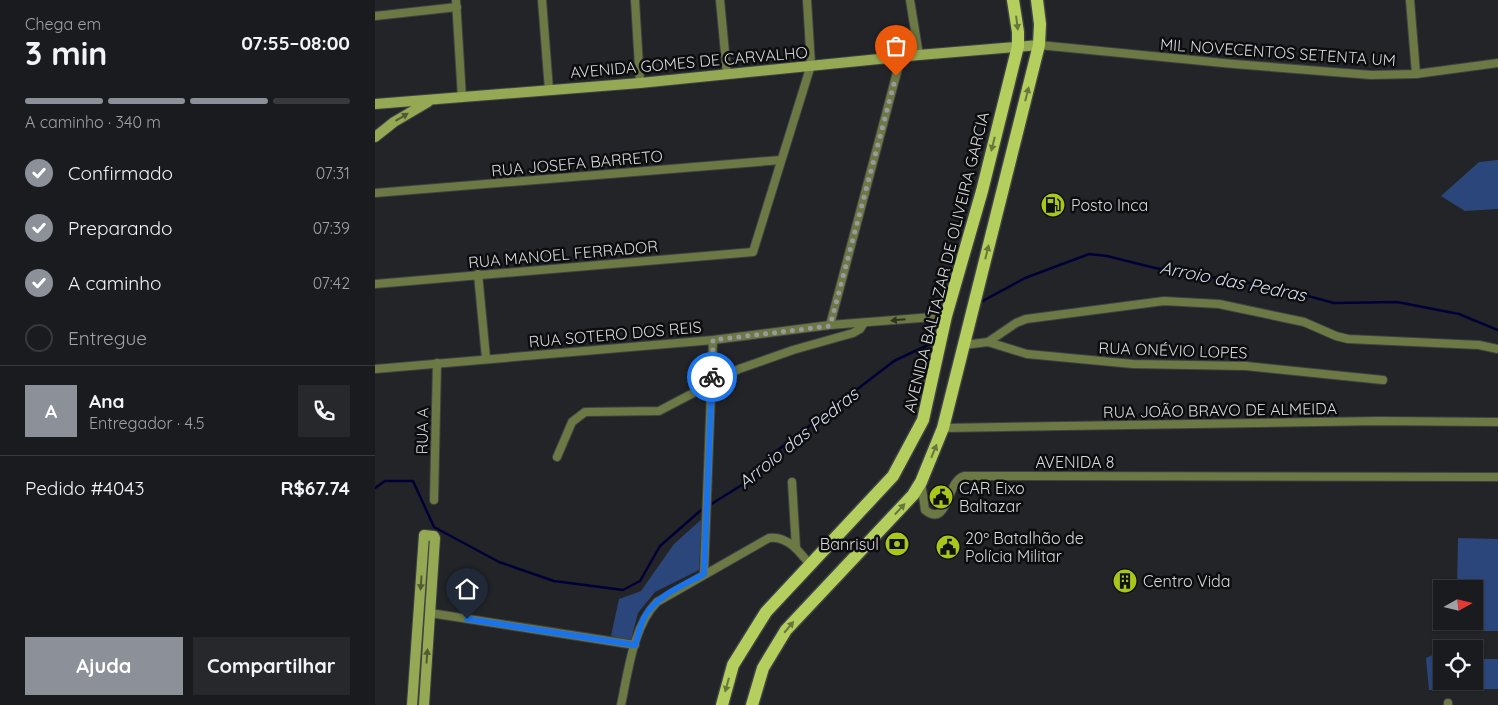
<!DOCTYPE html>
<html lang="pt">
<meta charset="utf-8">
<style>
:root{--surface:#1a1b1e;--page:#27282b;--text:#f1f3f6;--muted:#9fa1a4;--line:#38393c;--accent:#8c9099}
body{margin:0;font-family:Quicksand,sans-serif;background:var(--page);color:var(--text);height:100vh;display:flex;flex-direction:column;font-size:19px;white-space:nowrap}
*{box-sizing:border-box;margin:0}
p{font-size:16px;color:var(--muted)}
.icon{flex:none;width:28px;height:28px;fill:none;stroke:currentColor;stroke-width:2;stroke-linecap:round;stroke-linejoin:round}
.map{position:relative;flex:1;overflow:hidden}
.side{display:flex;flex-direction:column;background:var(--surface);width:375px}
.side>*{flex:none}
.needle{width:32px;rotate:82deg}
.tools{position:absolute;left:1058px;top:580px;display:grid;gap:10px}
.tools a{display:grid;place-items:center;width:50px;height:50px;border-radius:0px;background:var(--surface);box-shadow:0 1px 4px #0004,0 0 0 1px var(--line);font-size:25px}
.pin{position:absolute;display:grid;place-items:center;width:42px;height:42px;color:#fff;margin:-51px -21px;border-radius:50% 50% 50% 0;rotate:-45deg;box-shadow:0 0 5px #0007}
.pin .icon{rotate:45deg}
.courier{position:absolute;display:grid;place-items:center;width:50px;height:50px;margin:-25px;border:4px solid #1a73e8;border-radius:50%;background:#fff;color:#222;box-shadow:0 1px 6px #0007}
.head em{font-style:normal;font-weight:800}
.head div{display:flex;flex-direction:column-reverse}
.head{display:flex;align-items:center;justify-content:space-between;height:85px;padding:0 25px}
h1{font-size:32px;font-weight:800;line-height:38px}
.bar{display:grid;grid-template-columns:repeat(4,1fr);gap:8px 5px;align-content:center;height:60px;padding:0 25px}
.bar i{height:6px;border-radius:4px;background:var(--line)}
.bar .current{background:var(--accent)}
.bar p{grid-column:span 4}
.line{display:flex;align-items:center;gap:12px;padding:0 25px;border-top:1px solid var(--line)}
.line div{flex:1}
.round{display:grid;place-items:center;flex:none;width:52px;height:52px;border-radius:0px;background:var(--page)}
ol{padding:0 25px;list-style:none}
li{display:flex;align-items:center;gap:15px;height:55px}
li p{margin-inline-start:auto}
li .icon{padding:5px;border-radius:50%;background:var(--accent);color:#fff;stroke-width:4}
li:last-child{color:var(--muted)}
li i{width:28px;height:28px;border:2px solid var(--line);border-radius:50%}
.primary-button{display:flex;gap:10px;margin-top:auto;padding:10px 25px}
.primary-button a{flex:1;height:58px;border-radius:0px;background:var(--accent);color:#fff;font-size:20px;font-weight:800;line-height:58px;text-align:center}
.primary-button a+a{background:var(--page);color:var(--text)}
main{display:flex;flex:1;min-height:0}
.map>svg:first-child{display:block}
.green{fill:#2b467a}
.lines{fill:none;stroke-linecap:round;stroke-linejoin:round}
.stream{stroke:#000037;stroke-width:2.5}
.street-casing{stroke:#3f4145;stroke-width:10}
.secondary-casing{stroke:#3f4145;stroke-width:12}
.primary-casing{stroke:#3f4145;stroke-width:15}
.street{stroke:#6c7945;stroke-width:8}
.secondary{stroke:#95a954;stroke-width:10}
.primary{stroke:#b5cf5e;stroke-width:12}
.oneway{fill:#69783a}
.oneway2{fill:#515b32}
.oneway3{fill:#2e3322}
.done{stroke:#98999c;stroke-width:5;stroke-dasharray:0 9}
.route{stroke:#1a73e8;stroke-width:6}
.labels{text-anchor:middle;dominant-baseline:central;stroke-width:5;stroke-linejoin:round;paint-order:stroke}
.street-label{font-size:16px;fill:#d7d8db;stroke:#0d0d0f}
.poi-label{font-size:16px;fill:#d7d8db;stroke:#0d0d0f;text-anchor:start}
.water-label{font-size:18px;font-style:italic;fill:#d1dbed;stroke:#0d0d0f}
</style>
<main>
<section class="side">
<div class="head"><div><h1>3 min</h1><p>Chega em</p></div><em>07:55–08:00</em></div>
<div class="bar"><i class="current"></i><i class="current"></i><i class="current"></i><i></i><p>A caminho · 340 m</p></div>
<ol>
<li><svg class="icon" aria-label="check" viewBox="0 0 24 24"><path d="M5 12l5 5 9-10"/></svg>Confirmado<p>07:31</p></li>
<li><svg class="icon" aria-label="check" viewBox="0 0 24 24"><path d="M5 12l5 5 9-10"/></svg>Preparando<p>07:39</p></li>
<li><svg class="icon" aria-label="check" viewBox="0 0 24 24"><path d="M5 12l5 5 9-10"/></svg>A caminho<p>07:42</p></li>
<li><i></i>Entregue</li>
</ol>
<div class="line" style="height:90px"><b class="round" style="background:var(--accent);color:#fff">A</b><div><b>Ana</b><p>Entregador · 4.5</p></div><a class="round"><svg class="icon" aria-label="phone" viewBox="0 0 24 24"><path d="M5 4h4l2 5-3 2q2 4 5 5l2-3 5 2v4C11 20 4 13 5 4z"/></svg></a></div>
<div class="line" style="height:65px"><div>Pedido #4043</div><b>R$67.74</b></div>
<div class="primary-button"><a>Ajuda</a><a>Compartilhar</a></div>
</section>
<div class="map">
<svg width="1123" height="705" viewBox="0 0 1123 705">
<rect width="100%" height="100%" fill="#222428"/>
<g class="green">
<path d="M1123,160V209L1090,211L1066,196L1104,162Z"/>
<path d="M327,519L324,570L280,592L263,613L256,640L236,636L244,599L266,591L299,544Z"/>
<path d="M1083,538L1123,539V631H1081L1082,621H1099V589H1082Z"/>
<path d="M1066,651V681H1099V659H1123V689L1054,690L1051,658Z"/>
</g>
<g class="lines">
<g class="stream">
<path d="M604,303L650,278L714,254L732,256L780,268L900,287L959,303L1022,302L1084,314L1123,330"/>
<path d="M0,488L10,481H38L59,527L124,562L179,581L248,590L265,581L285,546L325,511L383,475L395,456L519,361L559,342"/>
</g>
<defs>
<g id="street">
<path d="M81,0L87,98"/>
<path d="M167,0L174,90"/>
<path d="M260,0L265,83"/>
<path d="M345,0L352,74"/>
<path d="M535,0L544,55"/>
<path d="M1035,0L1041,74"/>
<path d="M0,16L82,7"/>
<path d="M664,45L859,64L996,75L1041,74L1123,63"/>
<path d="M0,193L406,160"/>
<path d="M103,274L111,358"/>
<path d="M0,284L378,252L436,65L432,0"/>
<path d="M455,325L526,57"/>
<path d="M613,342L641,323L651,319L789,301L844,304L929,322L961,336L973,339L1104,345L1123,349"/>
<path d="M589,345L613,342L652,354L758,364L871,366L1008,380"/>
<path d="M0,369L338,340L455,325L571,316"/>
<path d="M568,428L1003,421L1123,422"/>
<path d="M182,457L197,422L210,412L284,411L364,369L418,350L478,333L485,329L489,323"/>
<path d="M417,482L421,548"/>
<path d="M546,482L550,510C574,529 571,481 589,476L1123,477"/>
<path d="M59,500L62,363"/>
<path d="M329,574L338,340"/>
<path d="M55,613L260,645"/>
<path d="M1073,703V705"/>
<path d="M246,705C253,673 258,626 282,602L394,538C412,535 425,552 435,565"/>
</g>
<g id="secondary">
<path d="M0,104L265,83L544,55L664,45"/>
<path d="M0,137L19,122L53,102"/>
<path d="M37,705L49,535L59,536L60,538L49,705"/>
</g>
<g id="primary">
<path d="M347,705L358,665L391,612L518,476L548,420L571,316L607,191L643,46V32L638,0"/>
<path d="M377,705L388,668L411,630L538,495L546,482L568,428L664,45L665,24L662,0"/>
</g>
</defs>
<use href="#street" class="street-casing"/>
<use href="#secondary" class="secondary-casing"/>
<use href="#primary" class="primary-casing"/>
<use href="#street" class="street"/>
<use href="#secondary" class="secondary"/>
<use href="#primary" class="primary"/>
</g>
<defs><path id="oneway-solid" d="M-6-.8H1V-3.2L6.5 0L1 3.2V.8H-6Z" transform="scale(1.25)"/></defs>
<g class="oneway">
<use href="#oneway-solid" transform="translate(642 23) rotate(83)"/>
<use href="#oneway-solid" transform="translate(652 94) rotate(-76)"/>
<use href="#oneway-solid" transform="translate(618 144) rotate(104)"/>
<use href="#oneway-solid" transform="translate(612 252) rotate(-76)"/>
<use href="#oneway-solid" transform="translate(559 451) rotate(-68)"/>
<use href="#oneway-solid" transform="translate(525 509) rotate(-47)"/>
<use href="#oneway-solid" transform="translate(414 627) rotate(-50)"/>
<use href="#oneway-solid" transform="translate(352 685) rotate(105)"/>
</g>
<g class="oneway2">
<use href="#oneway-solid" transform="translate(27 117) rotate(-31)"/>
<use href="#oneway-solid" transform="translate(46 583) rotate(94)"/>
<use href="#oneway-solid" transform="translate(52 656) rotate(-86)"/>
</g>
<use class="oneway3" href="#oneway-solid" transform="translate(523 320) rotate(175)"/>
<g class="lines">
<path class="done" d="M337,377L338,340L455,326L521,76"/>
<path class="route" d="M92,619L260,645C263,636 265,626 269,618C280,596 309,585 329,574L337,377"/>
</g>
<defs>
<symbol id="fuel-disc" viewBox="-11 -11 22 22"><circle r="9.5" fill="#a9c71a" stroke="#0d0d0f"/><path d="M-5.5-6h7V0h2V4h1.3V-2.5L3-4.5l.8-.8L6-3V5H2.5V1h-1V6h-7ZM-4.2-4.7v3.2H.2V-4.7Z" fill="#111"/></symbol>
<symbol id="civic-disc" viewBox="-11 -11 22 22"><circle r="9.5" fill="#a9c71a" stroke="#0d0d0f"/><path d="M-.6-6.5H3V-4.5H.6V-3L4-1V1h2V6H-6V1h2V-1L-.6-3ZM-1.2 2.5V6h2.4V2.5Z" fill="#111"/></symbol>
<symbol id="bank-disc" viewBox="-11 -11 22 22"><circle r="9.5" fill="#a9c71a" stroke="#0d0d0f"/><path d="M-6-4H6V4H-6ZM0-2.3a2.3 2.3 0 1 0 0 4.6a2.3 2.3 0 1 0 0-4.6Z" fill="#111"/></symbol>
<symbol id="building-disc" viewBox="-11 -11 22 22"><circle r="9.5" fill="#a9c71a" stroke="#0d0d0f"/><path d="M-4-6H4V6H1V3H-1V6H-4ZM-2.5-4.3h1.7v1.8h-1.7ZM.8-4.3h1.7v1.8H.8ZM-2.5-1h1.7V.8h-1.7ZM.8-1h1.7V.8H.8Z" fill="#111"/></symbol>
</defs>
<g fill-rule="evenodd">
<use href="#fuel-disc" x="664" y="191" width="28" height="28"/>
<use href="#civic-disc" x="552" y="483" width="28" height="28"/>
<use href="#bank-disc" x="508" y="530" width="28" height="28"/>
<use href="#civic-disc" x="559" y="533" width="28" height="28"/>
<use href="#building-disc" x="736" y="567" width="28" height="28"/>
</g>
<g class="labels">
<g class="street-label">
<text transform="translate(903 52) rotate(4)">MIL NOVECENTOS SETENTA UM</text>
<text transform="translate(314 62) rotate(-5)">AVENIDA GOMES DE CARVALHO</text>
<text transform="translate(202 163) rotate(-5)">RUA JOSEFA BARRETO</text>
<text transform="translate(188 254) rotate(-5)">RUA MANOEL FERRADOR</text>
<text transform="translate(571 262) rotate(-76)">AVENIDA BALTAZAR DE OLIVEIRA GARCIA</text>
<text transform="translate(240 334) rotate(-5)">RUA SOTERO DOS REIS</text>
<text transform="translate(798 350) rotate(2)">RUA ONÉVIO LOPES</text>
<text transform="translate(845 410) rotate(-1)">RUA JOÃO BRAVO DE ALMEIDA</text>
<text transform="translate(47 431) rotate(-89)">RUA A</text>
<text x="700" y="462">AVENIDA 8</text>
</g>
<g class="poi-label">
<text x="696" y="205">Posto Inca</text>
<text x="584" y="488">CAR Eixo<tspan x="584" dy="18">Baltazar</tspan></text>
<text x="590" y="538">20º Batalhão de<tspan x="590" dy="18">Polícia Militar</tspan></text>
<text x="504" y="544" text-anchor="end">Banrisul</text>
<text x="768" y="581">Centro Vida</text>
</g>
<g class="water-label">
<text transform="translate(858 281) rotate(11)">Arroio das Pedras</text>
<text transform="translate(423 438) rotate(-39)">Arroio das Pedras</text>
</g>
</g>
</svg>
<div class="tools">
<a><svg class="needle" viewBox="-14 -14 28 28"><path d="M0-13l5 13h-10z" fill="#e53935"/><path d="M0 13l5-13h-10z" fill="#9fa1a4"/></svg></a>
<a><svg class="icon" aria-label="locate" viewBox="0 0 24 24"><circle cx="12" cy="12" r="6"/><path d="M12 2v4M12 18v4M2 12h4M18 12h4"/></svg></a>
</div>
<div class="pin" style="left:521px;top:76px;background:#ea580c"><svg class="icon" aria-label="bag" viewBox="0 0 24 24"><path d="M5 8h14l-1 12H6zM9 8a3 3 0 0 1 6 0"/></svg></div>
<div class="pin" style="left:92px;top:619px;background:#1f2937"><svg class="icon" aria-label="home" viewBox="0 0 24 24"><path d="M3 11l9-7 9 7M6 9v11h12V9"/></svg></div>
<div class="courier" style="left:337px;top:377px"><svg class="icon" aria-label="bike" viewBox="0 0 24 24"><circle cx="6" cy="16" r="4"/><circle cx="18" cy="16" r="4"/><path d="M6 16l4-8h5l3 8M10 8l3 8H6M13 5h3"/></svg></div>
</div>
</main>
